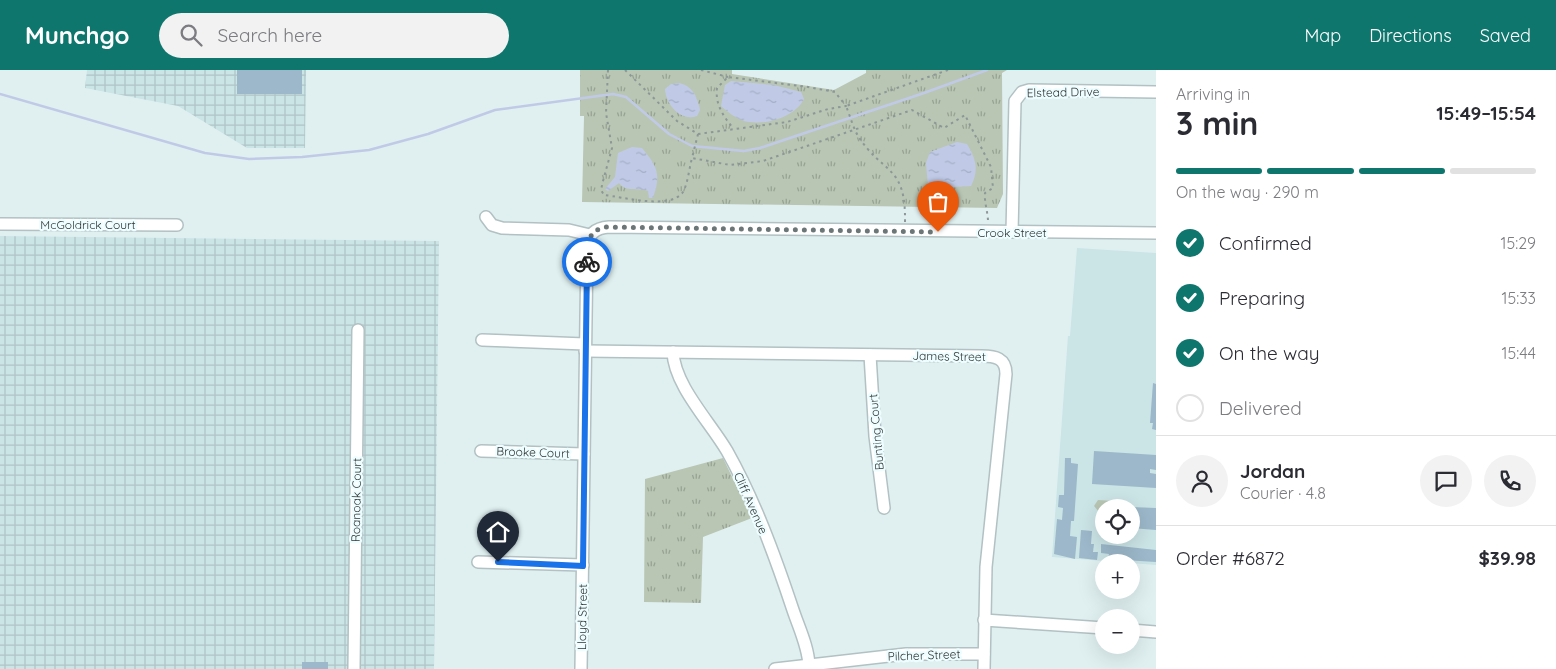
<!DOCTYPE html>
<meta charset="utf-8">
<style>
:root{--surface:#fff;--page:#f2f2f3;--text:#2b2b33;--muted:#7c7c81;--line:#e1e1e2;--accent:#0f766e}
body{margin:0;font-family:Quicksand,sans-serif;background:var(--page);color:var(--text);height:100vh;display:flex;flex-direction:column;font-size:19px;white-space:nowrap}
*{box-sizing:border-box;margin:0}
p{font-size:16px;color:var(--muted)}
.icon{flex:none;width:28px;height:28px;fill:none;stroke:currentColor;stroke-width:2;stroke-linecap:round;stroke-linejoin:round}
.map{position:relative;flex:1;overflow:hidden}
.sheet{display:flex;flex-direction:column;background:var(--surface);width:400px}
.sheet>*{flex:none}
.controls{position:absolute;left:1095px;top:429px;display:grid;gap:10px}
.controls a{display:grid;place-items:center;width:45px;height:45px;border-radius:50%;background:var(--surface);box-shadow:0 5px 20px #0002;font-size:25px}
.pin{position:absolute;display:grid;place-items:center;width:42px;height:42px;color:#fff;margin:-51px -21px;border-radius:50% 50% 50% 0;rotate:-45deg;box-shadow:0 0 5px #0007}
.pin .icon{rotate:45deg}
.courier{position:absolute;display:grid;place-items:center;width:50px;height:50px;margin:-25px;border:4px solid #1a73e8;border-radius:50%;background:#fff;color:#222;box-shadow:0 1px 6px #0007}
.summary em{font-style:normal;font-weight:700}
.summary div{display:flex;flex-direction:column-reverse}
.summary{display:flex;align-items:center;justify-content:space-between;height:85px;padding:0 20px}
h1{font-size:32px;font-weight:700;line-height:38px}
.bar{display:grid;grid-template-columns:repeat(4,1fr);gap:8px 5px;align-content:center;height:60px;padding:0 20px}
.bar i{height:6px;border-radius:4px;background:var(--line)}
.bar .selected{background:var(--accent)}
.bar p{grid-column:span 4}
.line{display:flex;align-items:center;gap:12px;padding:0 20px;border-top:1px solid var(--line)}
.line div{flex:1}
.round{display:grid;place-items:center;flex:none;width:52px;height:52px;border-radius:26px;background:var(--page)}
ol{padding:0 20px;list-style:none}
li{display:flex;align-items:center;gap:15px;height:55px}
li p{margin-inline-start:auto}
li .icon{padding:5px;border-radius:50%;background:var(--accent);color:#fff;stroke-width:4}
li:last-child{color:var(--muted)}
li i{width:28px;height:28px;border:2px solid var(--line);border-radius:50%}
header{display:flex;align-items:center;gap:30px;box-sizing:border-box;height:70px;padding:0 25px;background:var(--accent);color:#fff}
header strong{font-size:24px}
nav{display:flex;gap:28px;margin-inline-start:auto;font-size:18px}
.search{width:350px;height:45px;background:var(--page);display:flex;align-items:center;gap:12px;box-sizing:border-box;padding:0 18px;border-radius:28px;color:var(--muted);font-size:19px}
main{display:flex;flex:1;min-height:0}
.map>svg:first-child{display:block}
.built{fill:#cbe4e6;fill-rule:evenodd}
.industrial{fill:url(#industrial-grid)}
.grass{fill:#b9c6b4}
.park{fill:url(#park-tufts)}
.water{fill:url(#water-ripples)}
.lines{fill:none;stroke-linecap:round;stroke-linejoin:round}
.stream{stroke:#c0cae6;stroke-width:2.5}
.building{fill:#9cb8ca}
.minor-casing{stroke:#b2c1c3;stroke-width:14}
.path{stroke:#8c9798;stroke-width:2;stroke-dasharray:2.5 4;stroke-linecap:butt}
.minor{stroke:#fff;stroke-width:11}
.done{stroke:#6d7677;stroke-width:5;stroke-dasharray:0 9}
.route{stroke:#1a73e8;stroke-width:6}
.labels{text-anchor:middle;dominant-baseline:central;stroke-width:4.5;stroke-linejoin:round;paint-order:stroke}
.street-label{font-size:12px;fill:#2f3535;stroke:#eefdff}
</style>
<header>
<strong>Munchgo</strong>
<div class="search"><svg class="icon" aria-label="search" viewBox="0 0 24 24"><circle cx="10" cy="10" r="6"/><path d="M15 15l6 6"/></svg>Search here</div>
<nav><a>Map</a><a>Directions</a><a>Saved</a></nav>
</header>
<main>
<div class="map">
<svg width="1156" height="599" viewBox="0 0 1156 599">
<defs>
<pattern id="industrial-grid" width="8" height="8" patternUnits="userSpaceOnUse" patternTransform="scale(1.25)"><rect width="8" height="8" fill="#cbe4e6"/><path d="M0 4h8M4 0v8" fill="none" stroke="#afc4c6"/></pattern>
<pattern id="park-tufts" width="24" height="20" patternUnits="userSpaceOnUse" patternTransform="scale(1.25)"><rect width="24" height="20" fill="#b9c6b4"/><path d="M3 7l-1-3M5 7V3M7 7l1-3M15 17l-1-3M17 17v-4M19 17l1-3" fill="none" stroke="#97a293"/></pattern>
<pattern id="water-ripples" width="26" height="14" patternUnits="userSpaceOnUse" patternTransform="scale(1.25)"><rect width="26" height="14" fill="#c0cae6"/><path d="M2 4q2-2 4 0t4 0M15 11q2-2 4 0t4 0" fill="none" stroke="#a5aec6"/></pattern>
</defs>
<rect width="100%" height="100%" fill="#e0f0f1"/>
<path class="built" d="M1077,178L1156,183V495L1052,487L1068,266H1070ZM1104,438H1131V465H1104Z"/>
<g class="industrial">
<path d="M87,0H306L305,78H247L178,36L85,18Z"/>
<path d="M0,166L439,171L434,599H0Z"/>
</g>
<path class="grass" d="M1098,430L1114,431L1117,436L1104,438V448L1094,436Z"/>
<g class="park">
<path d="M580,0H732V4L834,20L866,3V0H1007L1002,3L1003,124L997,138L582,132L584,46H580Z"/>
<path d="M723,388L752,448L703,467L701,533L644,532L645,409Z"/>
</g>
<g class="water">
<path d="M731,11L774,15L801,22L804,29C794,48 764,56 744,51C735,48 728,42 721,36L725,15Z"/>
<path d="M679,13C693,16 697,27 700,40L697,46C681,52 666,35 665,19L671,14Z"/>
<path d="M957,72L967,74C976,89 979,100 971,116L938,118L928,116L926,93L930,82Z"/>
<path d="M632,77L642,78C658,97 661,105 653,128H649L648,121C637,117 627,123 619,113L608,121L605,119L615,107L618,83Z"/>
</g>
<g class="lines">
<path class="stream" d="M0,24L205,83L249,89L302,87L369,80L428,64L495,40L613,24L626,27L669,64L692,76L744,81L760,78L924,23L987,0"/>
</g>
<g class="building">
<rect x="237" y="0" width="65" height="24"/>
<path d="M1153,313L1156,314V360L1152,359L1153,353H1150Z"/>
<path d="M1094,381L1156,385V400L1150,399V403L1156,404V418L1092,414Z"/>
<path d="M1065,388H1071V393L1078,394L1074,451H1071L1070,466L1077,467L1075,489L1054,484L1057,449L1062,450L1063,438L1058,437L1059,425H1064Z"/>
<path d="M1131,437L1156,438V460L1131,458Z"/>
<path d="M1081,460L1092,461L1091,474H1094L1093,482H1098L1097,490L1079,488Z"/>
<path d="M1101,474L1156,480V492L1108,489L1109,484L1101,483Z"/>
<rect x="302" y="592" width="26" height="7"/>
</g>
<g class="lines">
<defs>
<g id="minor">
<path d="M486,147L492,155L502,158L569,160L590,165"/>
<path d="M0,154L177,155"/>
<path d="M1012,162L1015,31L1022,22L1029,20L1156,22"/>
<path d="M482,270L585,274"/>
<path d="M585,281L982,286C995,286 1006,288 1006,304L986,497L984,599"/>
<path d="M673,282C674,315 710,352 727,381C755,431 775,486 793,540C799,558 808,576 809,595"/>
<path d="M870,285L875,366L884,438"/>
<path d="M481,381L584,384"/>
<path d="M478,492L583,495"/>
<path d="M984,550L1104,558"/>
<path d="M1131,560L1156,562"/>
<path d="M354,599L358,260"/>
<path d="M581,599L587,178C588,164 595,158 609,157L1156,163"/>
<path d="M775,599L906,584H984"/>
</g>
</defs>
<use href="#minor" class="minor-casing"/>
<g class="path">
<path d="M608,0L606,43L612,78L603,111L601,120L604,125C623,127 671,140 683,122C688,113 689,99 692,88"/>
<path d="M625,0L677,51L698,64L692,88L730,95L763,91L912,40L944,58L965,45L991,97L993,118L985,123C984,132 988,142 988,152"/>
<path d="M701,0L728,7"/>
<path d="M698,64L787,52L828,39L846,36L835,22L808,17L728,7L717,18C715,34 723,46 733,58"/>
<path d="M905,152C906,94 883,105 858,66C853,57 850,46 846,36L948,0"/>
</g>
<use href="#minor" class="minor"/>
</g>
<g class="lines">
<path class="done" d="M587,192C587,176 586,161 606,157L938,162"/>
<path class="route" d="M498,492L583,496L587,192"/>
</g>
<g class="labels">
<g class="street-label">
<text transform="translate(1063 22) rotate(-1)">Elstead Drive</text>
<text x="88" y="154">McGoldrick Court</text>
<text x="1012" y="162">Crook Street</text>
<text transform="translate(949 286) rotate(1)">James Street</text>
<text transform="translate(876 362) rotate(-95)">Bunting Court</text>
<text transform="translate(533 382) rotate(2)">Brooke Court</text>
<text transform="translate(356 430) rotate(-89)">Roanoak Court</text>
<text transform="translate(751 433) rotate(66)">Cliff Avenue</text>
<text transform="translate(582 547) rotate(-89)">Lloyd Street</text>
<text transform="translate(924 585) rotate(-2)">Pilcher Street</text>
</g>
</g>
</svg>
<div class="controls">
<a><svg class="icon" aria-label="locate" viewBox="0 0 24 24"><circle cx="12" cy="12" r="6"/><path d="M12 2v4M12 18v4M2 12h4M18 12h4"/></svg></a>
<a>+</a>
<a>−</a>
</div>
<div class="pin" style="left:938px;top:162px;background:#ea580c"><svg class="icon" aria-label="bag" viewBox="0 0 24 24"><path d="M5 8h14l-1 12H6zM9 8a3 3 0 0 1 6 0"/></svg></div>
<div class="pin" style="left:498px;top:492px;background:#1f2937"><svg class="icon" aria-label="home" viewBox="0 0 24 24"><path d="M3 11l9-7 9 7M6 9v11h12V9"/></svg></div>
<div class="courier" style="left:587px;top:192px"><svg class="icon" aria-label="bike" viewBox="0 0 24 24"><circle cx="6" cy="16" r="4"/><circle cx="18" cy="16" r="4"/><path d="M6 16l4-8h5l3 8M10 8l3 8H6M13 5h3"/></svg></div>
</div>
<section class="sheet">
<div class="summary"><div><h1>3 min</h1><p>Arriving in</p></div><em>15:49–15:54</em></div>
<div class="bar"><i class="selected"></i><i class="selected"></i><i class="selected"></i><i></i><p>On the way · 290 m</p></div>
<ol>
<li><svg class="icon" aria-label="check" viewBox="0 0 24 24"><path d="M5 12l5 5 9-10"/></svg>Confirmed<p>15:29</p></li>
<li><svg class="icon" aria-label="check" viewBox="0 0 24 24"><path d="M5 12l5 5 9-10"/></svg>Preparing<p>15:33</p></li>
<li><svg class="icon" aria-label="check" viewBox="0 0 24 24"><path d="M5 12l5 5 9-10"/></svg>On the way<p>15:44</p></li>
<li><i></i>Delivered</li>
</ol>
<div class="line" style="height:90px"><a class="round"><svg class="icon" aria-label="person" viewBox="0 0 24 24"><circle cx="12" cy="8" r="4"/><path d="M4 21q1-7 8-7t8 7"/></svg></a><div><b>Jordan</b><p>Courier · 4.8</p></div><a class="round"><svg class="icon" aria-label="chat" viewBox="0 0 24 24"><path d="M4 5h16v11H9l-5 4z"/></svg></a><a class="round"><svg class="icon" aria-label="phone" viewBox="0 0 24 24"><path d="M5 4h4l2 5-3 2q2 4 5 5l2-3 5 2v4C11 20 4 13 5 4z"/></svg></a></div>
<div class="line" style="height:65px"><div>Order #6872</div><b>$39.98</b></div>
</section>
</main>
